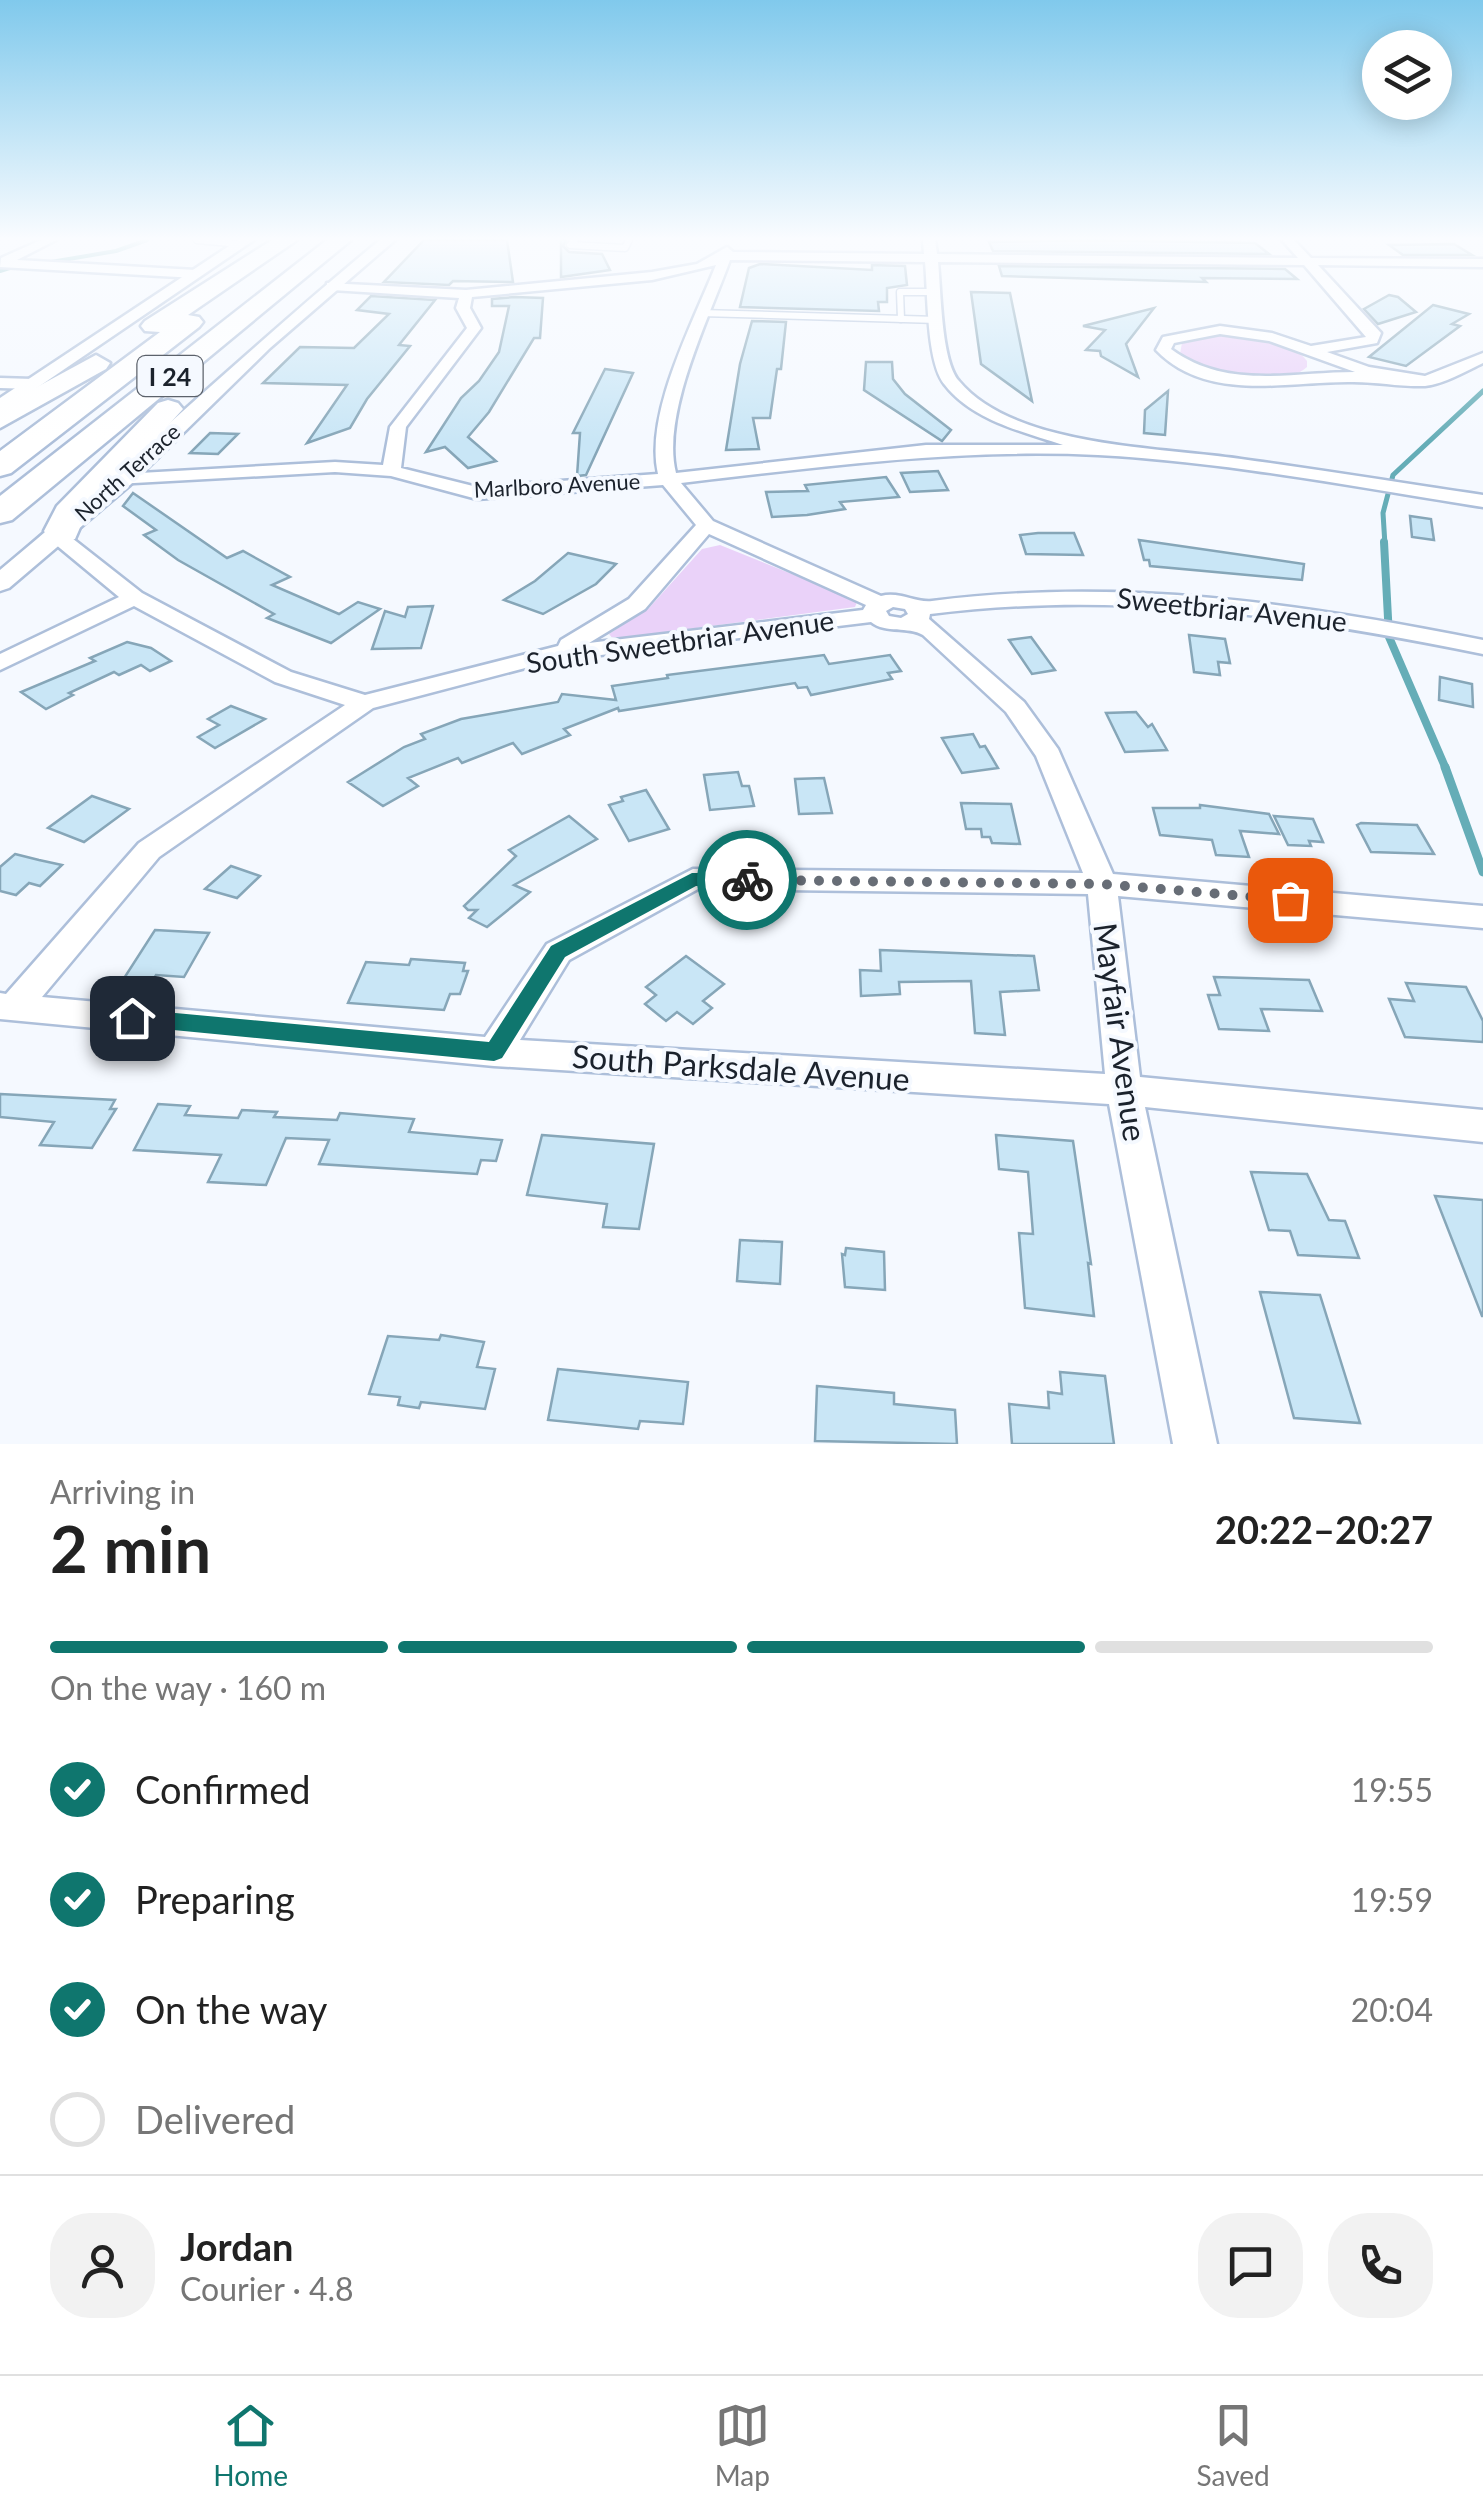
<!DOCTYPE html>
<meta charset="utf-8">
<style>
:root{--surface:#fff;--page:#f2f2f2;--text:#222;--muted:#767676;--line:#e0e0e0;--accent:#0f766e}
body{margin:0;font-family:Lato,sans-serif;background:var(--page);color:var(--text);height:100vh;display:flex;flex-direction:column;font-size:38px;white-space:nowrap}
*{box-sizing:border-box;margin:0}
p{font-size:32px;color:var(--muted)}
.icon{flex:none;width:55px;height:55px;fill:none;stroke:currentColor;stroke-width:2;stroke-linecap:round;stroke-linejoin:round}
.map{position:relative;height:1444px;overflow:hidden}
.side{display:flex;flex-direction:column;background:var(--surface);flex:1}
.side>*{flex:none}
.fabs{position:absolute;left:1362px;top:30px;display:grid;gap:20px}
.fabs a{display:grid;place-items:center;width:90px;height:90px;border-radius:50%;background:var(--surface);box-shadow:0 5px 25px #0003;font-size:50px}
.pin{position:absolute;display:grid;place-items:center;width:85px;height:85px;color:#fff;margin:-42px;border-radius:20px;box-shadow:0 5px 15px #0006}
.courier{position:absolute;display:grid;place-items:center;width:100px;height:100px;margin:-50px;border:8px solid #0f766e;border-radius:50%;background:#fff;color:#222;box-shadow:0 2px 12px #0007}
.overview em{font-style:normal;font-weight:700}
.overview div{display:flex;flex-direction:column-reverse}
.overview{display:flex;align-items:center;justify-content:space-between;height:170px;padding:0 50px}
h1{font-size:65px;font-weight:700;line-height:75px}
.bar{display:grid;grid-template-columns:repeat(4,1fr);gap:15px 10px;align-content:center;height:120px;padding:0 50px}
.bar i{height:12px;border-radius:8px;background:var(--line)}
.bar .on{background:var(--accent)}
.bar p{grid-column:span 4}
.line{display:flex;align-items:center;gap:25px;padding:0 50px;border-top:2px solid var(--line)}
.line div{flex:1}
.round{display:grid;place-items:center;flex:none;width:105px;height:105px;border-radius:40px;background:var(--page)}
ol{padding:0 50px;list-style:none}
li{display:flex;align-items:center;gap:30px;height:110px}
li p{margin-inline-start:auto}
li .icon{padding:10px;border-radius:50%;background:var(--accent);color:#fff;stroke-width:4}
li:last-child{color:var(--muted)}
li i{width:55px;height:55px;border:5px solid var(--line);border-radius:50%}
.tabs{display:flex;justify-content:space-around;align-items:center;height:140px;border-top:2px solid var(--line);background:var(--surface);font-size:28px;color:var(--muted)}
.tabs a{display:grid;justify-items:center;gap:5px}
.tabs .on{color:var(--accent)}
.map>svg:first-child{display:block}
.green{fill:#ead2f9}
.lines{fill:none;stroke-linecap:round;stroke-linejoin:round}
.stream-far3{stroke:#65adb7;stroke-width:4}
.stream-far2{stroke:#65adb7;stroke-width:5}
.stream-far1{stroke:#65adb7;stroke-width:8}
.stream{stroke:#65adb7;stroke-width:9}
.building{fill:#c9e6f6;stroke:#86a6b8;stroke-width:2.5}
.service-casing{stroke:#adbfda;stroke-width:9}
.minor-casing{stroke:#adbfda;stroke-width:5}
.tertiary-casing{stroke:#adbfda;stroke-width:5}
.motorway-casing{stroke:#adbfda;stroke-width:5}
.service{stroke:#fff;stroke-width:6}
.minor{fill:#fff;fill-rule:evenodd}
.tertiary{fill:#fff;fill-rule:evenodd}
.motorway{fill:#fff;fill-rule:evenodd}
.route{fill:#0f766e}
.done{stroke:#676d76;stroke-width:10;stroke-dasharray:0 18}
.labels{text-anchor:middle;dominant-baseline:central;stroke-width:8;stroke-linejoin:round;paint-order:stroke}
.far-street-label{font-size:22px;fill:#1b222c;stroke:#f5f9ff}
.shield{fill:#f5f9ff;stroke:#5c626b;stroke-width:2.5}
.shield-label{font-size:25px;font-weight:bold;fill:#1b222c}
.street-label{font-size:28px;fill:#1b222c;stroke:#f5f9ff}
.near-street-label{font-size:32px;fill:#1b222c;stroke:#f5f9ff}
</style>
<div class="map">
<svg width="1483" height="1444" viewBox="0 0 1483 1444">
<rect width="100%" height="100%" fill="#f5f9ff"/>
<g class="green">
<path d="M1216,335C1245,335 1288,337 1307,361V367C1284,389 1200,376 1180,354L1182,343Z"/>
<path d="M720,545L844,595L857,602L855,607L613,639L609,634L649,608L702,549Z"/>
</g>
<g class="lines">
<g class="stream-far3">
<path d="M45,263L116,251L147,240"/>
<path d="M0,271L16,266"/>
</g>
<path class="stream-far2" d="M1385,545L1383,513L1393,475L1483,391"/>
<path class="stream-far1" d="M1384,542L1389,637L1446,769"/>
<path class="stream" d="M1445,767L1483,872"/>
</g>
<g class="building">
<path d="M424,240H507L513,282L453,281L449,285L384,282Z"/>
<path d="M561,240H566L563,246L569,252L602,254L610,270L561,277Z"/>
<path d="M1088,240L1255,243L1269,254L993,251L989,242Z"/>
<path d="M1454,244L1472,255H1403L1389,245Z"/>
<path d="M760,264L872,270V265L905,266L907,285L887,288V302H878L879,311L740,307L749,268Z"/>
<path d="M999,266L1285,269L1297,279L1202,278L1206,282L1002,276Z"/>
<path d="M971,292L1010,293L1032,401L981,364Z"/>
<path d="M1389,295L1398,297L1416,312L1378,324L1364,309Z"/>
<path d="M371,296L435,300L399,345L410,346L367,399L350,428L307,443L347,385L263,383L300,347L354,348L389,314L357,310Z"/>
<path d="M515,297L543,298L540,338H534L489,412L468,437L496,461L468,468L445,447L426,452L461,398L479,381L499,352L509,306H492V299Z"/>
<path d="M1433,305L1469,314L1452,324L1460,326L1406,366L1369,357Z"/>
<path d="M1154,308L1126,344L1138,377L1101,356L1100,351L1086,350L1105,330L1083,326Z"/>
<path d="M752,321L786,322L781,369H777L770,418H753L759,449L726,450L740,364Z"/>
<path d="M866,362H892L893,379L905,394L951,430L942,441L864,390Z"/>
<path d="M605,369L633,373L586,475L577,476L580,433H573Z"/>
<path d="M1168,391L1165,435L1144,433L1145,410Z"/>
<path d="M210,433L238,434L218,454L190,453Z"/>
<path d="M938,471L948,490L910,492L901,473Z"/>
<path d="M886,477L899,497L840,502L845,509L807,515L772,517L766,492L808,491L805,485Z"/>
<path d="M133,493L227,558L243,551L290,577L272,585L339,614L358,602L380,609L331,643L267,618L274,614L178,560L144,535L156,530L123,506Z"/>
<path d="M1410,516L1431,519L1434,540L1412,537Z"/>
<path d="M1038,533H1074L1083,555L1026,554L1020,535Z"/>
<path d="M1139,540L1304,564L1302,580L1150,566L1149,560H1144Z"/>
<path d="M568,553L616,564L596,584L543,614L504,600L535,581Z"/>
<path d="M433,606L421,648L372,649L385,611L405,617L408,607Z"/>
<path d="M1189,635L1225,639L1230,663L1218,662L1220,675L1194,672Z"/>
<path d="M1031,637L1055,670L1032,674L1009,640Z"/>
<path d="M127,642L151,648L171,661L150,671L141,665L119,675L114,672L69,693L73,695L46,709L21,692L95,661L90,658Z"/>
<path d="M824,655L829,664L890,655L901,671L888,673L892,679L811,695L807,687L798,688L795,683L619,711L618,708L564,729L570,735L522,754L513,743L462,763L458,758L408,778L418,786L383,806L348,782L404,747L425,739L421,734L461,719L558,702L562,694L616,700L612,686L668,678L667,675Z"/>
<path d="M1440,677L1472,684L1473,707L1439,700Z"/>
<path d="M231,706L265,719L215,748L198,737L219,725L208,719Z"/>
<path d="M1136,712L1148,727L1152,724L1167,750L1125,752L1106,713Z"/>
<path d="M973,734L980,747L985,746L998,768L962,773L942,738Z"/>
<path d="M738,772L742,786H749L754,806L710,810L704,775Z"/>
<path d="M824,778L832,813L799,814L795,779Z"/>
<path d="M646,790L669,829L629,841L609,805L623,801L621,797Z"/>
<path d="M92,796L129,809L84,842L48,828Z"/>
<path d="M961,803L1011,804L1020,844L992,843L990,837H982L981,829H966Z"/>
<path d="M1200,805L1269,814L1279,834L1240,831L1249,857L1216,855L1212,840L1160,835L1153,808H1200Z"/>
<path d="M569,816L597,839L514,885L530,892L487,927L469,918L477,910H468L464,906L516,856L509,850Z"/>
<path d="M1274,816L1313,819L1323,842L1309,841L1311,846L1288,845Z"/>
<path d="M1361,823L1417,825L1434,854L1371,852L1357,825Z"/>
<path d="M15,854L39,860L62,865L40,886L29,883L16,895L0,891V867Z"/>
<path d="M231,866L260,876L237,898L205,889Z"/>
<path d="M155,930L209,933L184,977L156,975L149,987L119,986Z"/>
<path d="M880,950L1034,956L1039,990L1000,992L1005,1035L975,1033L971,981L899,982L900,994L861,996L860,970L881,971Z"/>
<path d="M686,956L724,984L703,1001L712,1008L693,1024L677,1012L666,1021L645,1004L656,995L646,987Z"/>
<path d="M411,959L465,963L463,971H468L460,994H450L444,1010L348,1003L366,962L409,965Z"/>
<path d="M1214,977L1309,980L1322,1011L1261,1009L1269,1031L1219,1029L1208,995H1220Z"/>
<path d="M1406,983L1466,987L1483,1021V1042L1405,1037L1389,999L1414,1001Z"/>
<path d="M0,1094L115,1100L110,1109H116L92,1148L40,1145L54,1122L0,1117Z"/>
<path d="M158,1104L190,1106L185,1115L238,1118L242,1110L277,1112L274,1117L337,1120L340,1113L414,1119L409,1132L502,1140L496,1161L481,1160L477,1174L319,1164L329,1140L286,1138L266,1185L208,1182L221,1155L134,1150Z"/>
<path d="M542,1135L654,1144L639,1229L603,1227L607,1204L527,1195Z"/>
<path d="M996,1135L1073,1141L1091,1264L1088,1263L1094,1316L1025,1308L1019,1233L1033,1234L1028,1172L999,1169Z"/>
<path d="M1251,1172L1307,1174L1329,1220L1345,1221L1359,1258L1298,1255L1290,1231L1269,1230Z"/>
<path d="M1435,1196L1483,1200V1316H1482Z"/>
<path d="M740,1240L782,1242L780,1284L737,1281Z"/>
<path d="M846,1248L884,1252L885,1290L845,1287L842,1254L845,1255Z"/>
<path d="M1260,1292L1320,1295L1360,1423L1294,1418Z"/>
<path d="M441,1335L484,1342L477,1367L495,1369L485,1409L421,1402L419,1408L398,1405L400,1397L369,1394L388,1336L439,1340Z"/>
<path d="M558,1369L688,1382L683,1424L640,1421L638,1429L548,1420Z"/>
<path d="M1060,1372L1105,1376L1114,1444H1012L1009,1404L1049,1408L1048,1392L1062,1394Z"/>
<path d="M817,1386L894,1393V1404L955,1410L957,1444L815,1441Z"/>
</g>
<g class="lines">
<defs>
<g id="service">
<path d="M197,240L241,244"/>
<path d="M575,240L570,245L625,248L629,240"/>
<path d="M701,313L937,320"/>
<path d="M901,319L900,292H934"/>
</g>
<g id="minor">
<path d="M41,240H56L17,260L196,270L202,274L196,278L0,267L1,258Z"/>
<path d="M923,240H935L937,254L1298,258L1282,240H1294L1311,258L1483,259V267L1318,265L1381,333L1377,343L1327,352L1369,367L1425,376L1483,353V363C1466,371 1444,384 1425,386C1400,387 1373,381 1348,382C1284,382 1206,402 1156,350L1163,337L1220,326L1272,333L1311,346L1366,337L1304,265L938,262C941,290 941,361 959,381C1015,448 1162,447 1241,459C1322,470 1402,483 1483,495V507C1356,487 1227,462 1098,455C958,448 820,467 681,483L713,521L881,596C899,591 916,603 932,601C1120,577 1299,603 1483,640V654C1295,616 1121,590 930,614L929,619L1024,702L1058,749L1113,874L1483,906V928L1118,896L1140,1077L1483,1110V1142L1145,1107L1217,1444H1173L1109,1104L494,1066L0,1019V993L6,994L139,843L345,705L275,682L134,606L0,670V654L119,597L49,539V531H63L142,593L291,672L365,695L558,646L561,640L629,599L696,525L663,485L477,499L391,476L335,472L116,484L113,480L122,474L335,462L383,465L390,427L467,328L456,308L459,298L332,290L327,289V283L466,290L652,272L697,264L727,247L733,252L924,254ZM730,260L925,262C928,291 926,363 945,385C972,420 1023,432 1063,445H926L676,473C661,414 709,318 730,260ZM716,265C693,323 644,414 658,474L477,487L401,468L406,427L481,328L470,308L472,297L652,280ZM1220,334L1269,341L1355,372C1290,372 1227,390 1171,349L1174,343ZM709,534L866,605L863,610L589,643L645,609ZM893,607L905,609L908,614L901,618L889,616L886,611ZM871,622C886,634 908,626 923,635L1006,712L1036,756L1083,873L693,869L547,944L485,1037L42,997L159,857L373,708L552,661ZM698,889L1088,894L1105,1074L520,1040L569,960Z"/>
<path d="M0,378L33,379L41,384L33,389L0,388Z"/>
</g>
<g id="tertiary">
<path d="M238,240H254L0,413V398Z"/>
<path d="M380,240H395L270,348L130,485L9,588L0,591V570C129,463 250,347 380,240Z"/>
</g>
<g id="motorway">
<path d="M272,240H297L188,315L199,317L203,322L199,327L11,473L0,476V451L160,332L145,331L141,326L145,321Z"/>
<path d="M327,240H351L12,520L0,523V496Z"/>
<path d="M96,355L110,363L106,369L0,428V407Z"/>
<path d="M168,400L178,403L183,409L85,516L75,539L62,542L49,539L44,531L57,506L158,403Z"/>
</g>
</defs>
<use href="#service" class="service-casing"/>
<use href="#minor" class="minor-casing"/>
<use href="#tertiary" class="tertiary-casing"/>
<use href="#motorway" class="motorway-casing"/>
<use href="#service" class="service"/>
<use href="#minor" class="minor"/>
<use href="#tertiary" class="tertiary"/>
<use href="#motorway" class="motorway"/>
</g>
<linearGradient id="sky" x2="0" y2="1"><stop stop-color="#80c9ec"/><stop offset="0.54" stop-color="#fafcff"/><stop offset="1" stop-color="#fafcff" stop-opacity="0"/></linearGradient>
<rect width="1483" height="442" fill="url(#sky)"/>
<path class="route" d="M692,873H747L757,880L747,887L696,886L565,957L502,1058L494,1061L132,1026L121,1018L132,1009L489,1042L551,946Z"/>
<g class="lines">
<path class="done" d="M747,880L1102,884L1290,900"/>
</g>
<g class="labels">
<g class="far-street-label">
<text transform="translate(127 472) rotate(-42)">North Terrace</text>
<text transform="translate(557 485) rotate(-3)">Marlboro Avenue</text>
</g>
<rect class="shield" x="137.5" y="356" width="65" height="40" rx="8"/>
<g class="shield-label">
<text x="170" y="376">I 24</text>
</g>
<g class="street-label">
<text transform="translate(1232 609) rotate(6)">Sweetbriar Avenue</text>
<text transform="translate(680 641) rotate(-8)">South Sweetbriar Avenue</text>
</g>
<g class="near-street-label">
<text transform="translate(1121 1032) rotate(82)">Mayfair Avenue</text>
<text transform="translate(741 1067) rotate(4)">South Parksdale Avenue</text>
</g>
</g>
</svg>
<div class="fabs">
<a><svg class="icon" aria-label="layers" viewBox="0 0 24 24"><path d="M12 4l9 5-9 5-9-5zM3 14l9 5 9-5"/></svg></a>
</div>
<div class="pin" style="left:1290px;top:900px;background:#ea580c"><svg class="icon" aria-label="bag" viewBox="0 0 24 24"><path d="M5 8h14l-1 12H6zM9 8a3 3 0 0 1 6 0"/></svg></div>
<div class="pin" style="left:132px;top:1018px;background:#1f2937"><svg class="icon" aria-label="home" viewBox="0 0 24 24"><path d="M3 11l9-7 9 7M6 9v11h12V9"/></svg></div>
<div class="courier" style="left:747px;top:880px"><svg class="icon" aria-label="bike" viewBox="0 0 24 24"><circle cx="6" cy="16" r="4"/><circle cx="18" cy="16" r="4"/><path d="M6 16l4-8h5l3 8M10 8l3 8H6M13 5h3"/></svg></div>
</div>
<section class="side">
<div class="overview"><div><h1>2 min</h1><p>Arriving in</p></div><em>20:22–20:27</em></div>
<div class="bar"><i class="on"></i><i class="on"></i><i class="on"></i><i></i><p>On the way · 160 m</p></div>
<ol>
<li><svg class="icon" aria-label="check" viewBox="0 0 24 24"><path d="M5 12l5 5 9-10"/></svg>Confirmed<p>19:55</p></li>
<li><svg class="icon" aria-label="check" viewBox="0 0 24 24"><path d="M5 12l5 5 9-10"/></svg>Preparing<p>19:59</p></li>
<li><svg class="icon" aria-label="check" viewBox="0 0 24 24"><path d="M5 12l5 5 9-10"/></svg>On the way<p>20:04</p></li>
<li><i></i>Delivered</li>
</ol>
<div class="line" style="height:180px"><a class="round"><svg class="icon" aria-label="person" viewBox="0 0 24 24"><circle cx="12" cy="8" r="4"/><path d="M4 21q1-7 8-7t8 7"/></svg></a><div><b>Jordan</b><p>Courier · 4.8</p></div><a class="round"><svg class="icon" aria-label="chat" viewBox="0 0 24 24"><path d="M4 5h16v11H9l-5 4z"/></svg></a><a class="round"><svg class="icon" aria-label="phone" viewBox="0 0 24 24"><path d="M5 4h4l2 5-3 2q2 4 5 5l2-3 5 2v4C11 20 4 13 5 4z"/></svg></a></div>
</section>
<nav class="tabs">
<a class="on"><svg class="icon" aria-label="home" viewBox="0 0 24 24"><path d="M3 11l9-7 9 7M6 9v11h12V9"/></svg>Home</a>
<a><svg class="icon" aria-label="map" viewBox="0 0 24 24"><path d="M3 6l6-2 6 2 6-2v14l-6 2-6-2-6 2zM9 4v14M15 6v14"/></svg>Map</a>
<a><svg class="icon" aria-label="saved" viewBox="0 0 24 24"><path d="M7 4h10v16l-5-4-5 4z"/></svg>Saved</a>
</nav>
